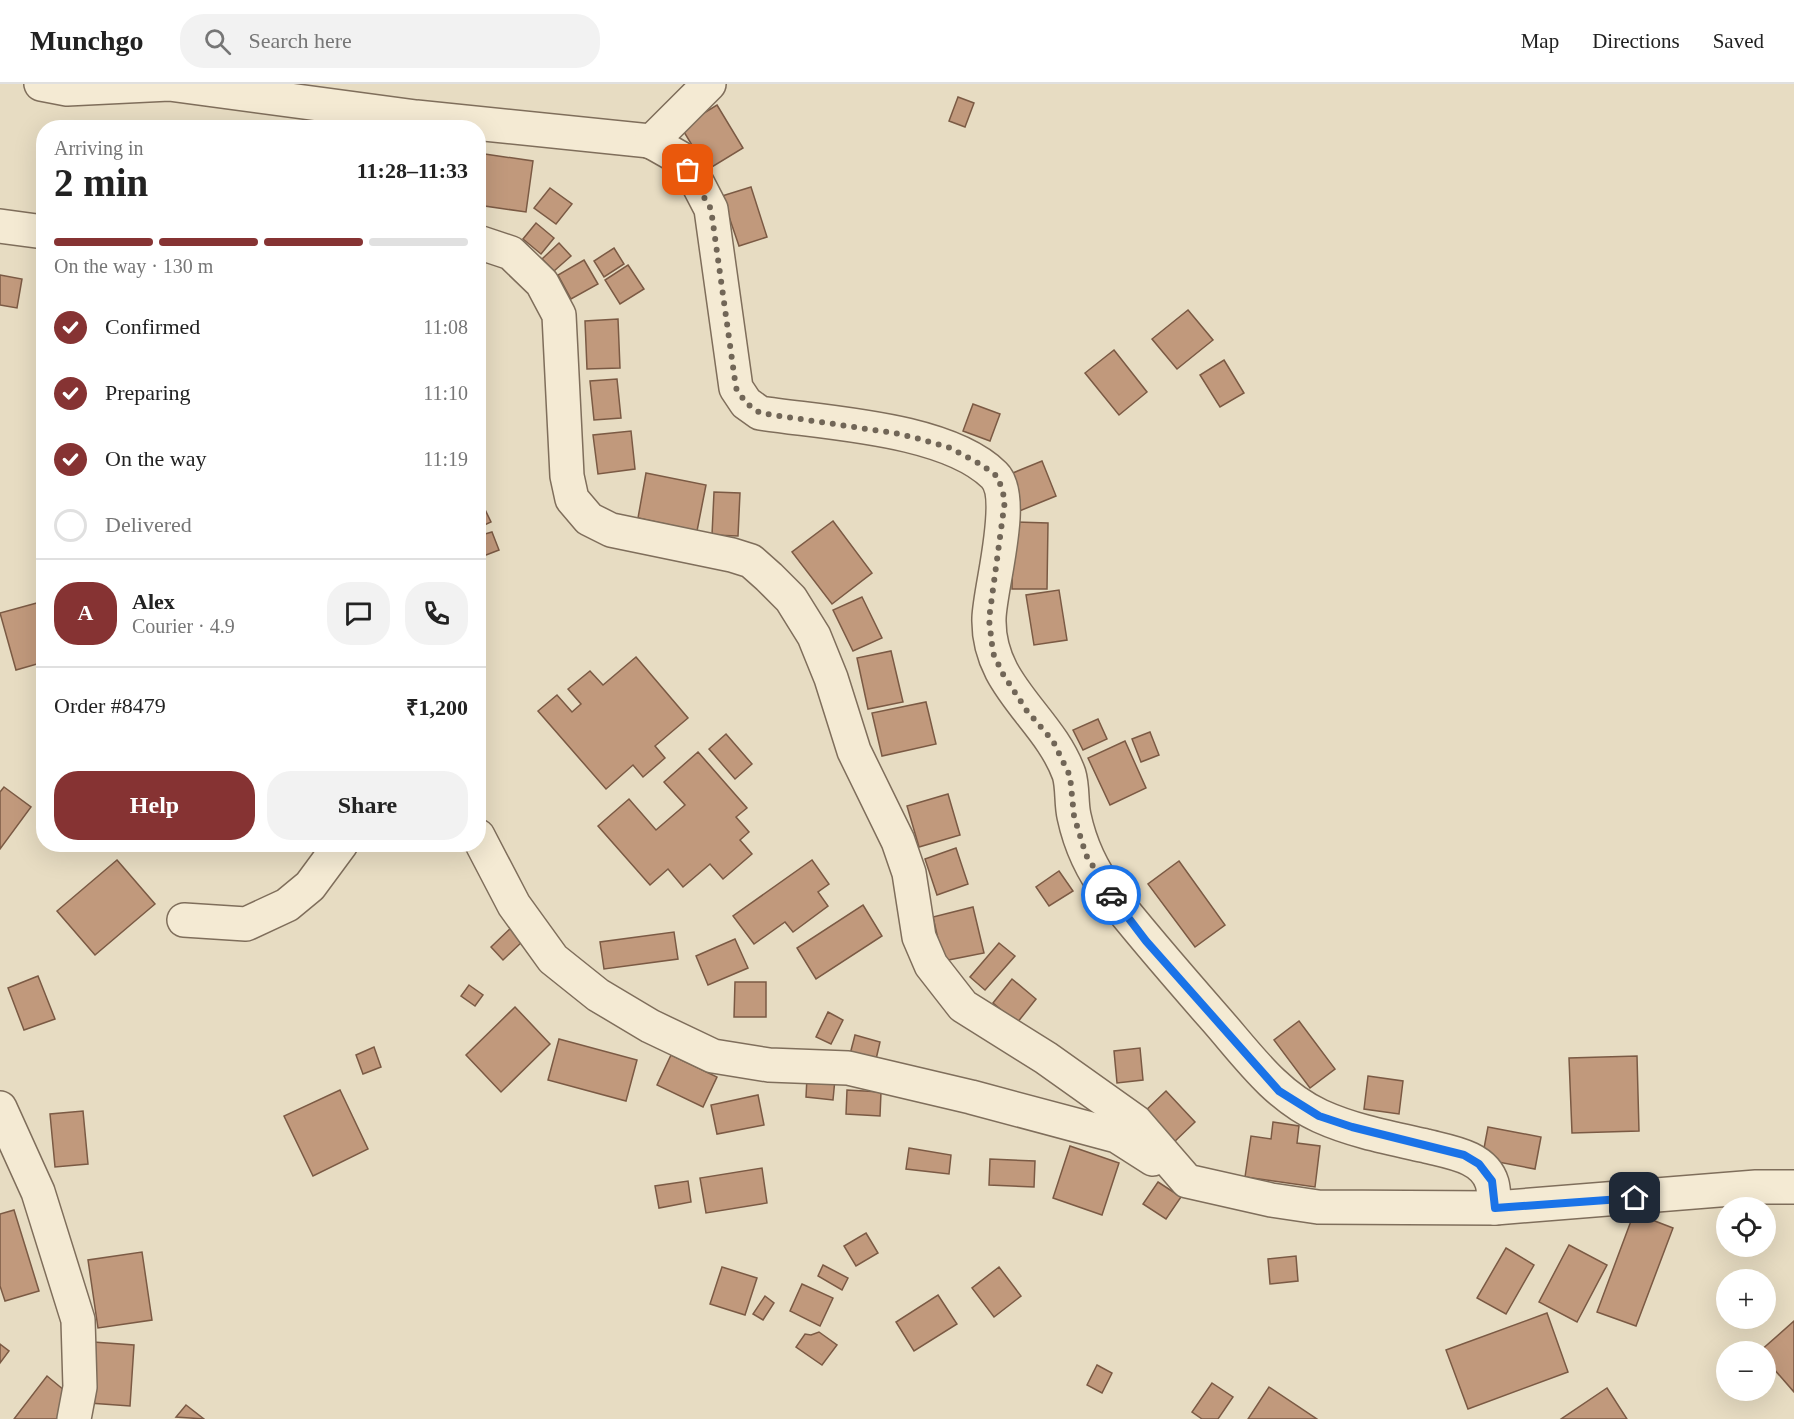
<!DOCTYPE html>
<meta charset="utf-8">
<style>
:root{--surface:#fff;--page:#f2f2f2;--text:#222;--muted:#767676;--line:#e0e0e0;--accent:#863333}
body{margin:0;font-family:Georgia,serif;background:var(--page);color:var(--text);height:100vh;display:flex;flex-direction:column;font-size:22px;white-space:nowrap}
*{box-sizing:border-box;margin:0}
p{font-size:20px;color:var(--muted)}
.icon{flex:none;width:33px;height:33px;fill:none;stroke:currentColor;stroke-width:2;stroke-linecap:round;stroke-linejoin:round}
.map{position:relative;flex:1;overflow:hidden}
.panel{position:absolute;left:36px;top:36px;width:450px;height:732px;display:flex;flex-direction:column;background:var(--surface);border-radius:24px;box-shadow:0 6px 24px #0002}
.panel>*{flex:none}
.tools{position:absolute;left:1716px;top:1113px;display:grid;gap:12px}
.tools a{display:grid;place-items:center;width:60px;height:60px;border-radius:50%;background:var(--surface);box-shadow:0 6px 24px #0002;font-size:30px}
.pin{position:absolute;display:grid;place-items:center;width:51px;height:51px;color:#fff;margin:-26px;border-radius:12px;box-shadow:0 3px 9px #0006}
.courier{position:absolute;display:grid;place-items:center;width:60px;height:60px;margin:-30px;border:4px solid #1a73e8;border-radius:50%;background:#fff;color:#222;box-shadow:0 2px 8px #0007}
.overview em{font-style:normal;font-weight:600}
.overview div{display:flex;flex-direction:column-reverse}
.overview{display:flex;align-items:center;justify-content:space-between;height:102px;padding:0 18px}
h1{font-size:39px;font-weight:600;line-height:45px}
.bar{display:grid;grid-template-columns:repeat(4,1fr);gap:9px 6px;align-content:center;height:72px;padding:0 18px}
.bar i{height:8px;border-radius:4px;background:var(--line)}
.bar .current{background:var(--accent)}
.bar p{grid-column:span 4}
.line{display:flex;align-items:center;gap:15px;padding:0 18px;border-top:2px solid var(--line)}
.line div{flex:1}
.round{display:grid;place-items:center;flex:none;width:63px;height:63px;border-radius:24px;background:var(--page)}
ol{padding:0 18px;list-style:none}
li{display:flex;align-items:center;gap:18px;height:66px}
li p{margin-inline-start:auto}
li .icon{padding:6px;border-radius:50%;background:var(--accent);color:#fff;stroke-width:4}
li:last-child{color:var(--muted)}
li i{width:33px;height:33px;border:3px solid var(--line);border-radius:50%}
.button{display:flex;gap:12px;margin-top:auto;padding:12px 18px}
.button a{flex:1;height:69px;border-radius:24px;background:var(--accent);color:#fff;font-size:24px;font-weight:600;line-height:69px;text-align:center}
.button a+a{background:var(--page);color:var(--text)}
header{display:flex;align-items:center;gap:36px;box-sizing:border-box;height:84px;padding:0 30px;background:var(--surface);border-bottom:2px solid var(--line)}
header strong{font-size:28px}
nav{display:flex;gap:33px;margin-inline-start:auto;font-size:21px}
.search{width:420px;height:54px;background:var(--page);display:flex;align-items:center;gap:15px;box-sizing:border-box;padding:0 21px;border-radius:24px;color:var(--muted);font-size:22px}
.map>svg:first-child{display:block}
.building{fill:#c1997c;stroke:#7b5a44;stroke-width:1.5}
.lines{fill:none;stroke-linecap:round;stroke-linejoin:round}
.minor-casing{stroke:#7f6e5b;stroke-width:36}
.minor{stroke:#f4ead3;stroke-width:33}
.done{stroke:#716657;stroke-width:6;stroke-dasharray:0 10.8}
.route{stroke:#1a73e8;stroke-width:8}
</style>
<header>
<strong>Munchgo</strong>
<div class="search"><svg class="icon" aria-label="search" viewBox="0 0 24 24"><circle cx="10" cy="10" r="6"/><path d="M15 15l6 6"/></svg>Search here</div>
<nav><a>Map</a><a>Directions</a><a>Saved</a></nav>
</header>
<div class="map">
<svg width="1794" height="1335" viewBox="0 0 1794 1335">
<rect width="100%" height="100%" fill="#e7dcc2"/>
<g class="building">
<path d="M958,13L974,19L965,43L949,37Z"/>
<path d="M717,21L743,64L707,86L681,43Z"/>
<path d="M43,67H44V119L39,118Z"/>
<path d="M478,69L533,77L526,128L478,121Z"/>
<path d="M751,103L767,153L739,162L722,112Z"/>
<path d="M550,104L572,120L556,140L534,124Z"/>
<path d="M536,139L554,154L541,170L523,155Z"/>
<path d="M559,159L571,172L554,187L542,175Z"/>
<path d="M614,164L624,180L604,193L594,177Z"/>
<path d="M584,176L598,200L571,215L558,191Z"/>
<path d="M628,181L644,205L620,220L605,196Z"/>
<path d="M0,191L22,195L17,224L0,221Z"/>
<path d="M1188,226L1213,256L1177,285L1152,255Z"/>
<path d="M618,235L620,284L587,285L585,237Z"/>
<path d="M1114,266L1147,308L1119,331L1085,289Z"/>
<path d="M1224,276L1244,309L1220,323L1200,291Z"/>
<path d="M617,295L621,334L594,336L590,297Z"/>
<path d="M973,320L1000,330L990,357L963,347Z"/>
<path d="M631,347L635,385L598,390L593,351Z"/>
<path d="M1042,377L1056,412L1017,428L1003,393Z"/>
<path d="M646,389L706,401L697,447L638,434Z"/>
<path d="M714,408L740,409L738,452L712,451Z"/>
<path d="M478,411L491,438L478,444Z"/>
<path d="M833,437L872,489L832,520L792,468Z"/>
<path d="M1013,438L1048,439L1047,505H1012Z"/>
<path d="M492,448L499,466L481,473L478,452Z"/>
<path d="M1059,506L1067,556L1034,561L1026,511Z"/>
<path d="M862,513L882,554L853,567L833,526Z"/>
<path d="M44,517V578L16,586L0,529Z"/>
<path d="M891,567L903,618L868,625L857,574Z"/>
<path d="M636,573L688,634L655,662L665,674L643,693L633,681L606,705L538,627L557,611L572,628L581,620L568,605L590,587L603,601Z"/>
<path d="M926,618L936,660L882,672L872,629Z"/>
<path d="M1098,635L1107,655L1083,666L1073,646Z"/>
<path d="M1150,648L1159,671L1141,678L1132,655Z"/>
<path d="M726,650L752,680L735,695L709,665Z"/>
<path d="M1125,657L1146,704L1110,721L1088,674Z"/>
<path d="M698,668L747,724L736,733L749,748L740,756L752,770L723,795L710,780L683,803L668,785L650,801L598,742L629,715L656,746L685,721L664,698Z"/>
<path d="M4,703L31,723L0,765V708Z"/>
<path d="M948,710L960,751L919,763L907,722Z"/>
<path d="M956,764L968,800L937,811L925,775Z"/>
<path d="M117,776L155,820L95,871L57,827Z"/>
<path d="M812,776L829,800L818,808L828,822L793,848L785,838L754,860L733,832Z"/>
<path d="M1179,777L1225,841L1195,863L1148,800Z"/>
<path d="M1059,787L1073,807L1049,822L1036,803Z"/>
<path d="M863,821L882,852L816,895L797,864Z"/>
<path d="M973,823L984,869L943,877L933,833Z"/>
<path d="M514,841L526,854L503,876L491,863Z"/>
<path d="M674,848L678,875L604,885L600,858Z"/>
<path d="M735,855L748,884L708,901L696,872Z"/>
<path d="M999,859L1015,872L985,906L970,893Z"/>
<path d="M38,892L55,935L24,946L8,904Z"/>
<path d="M1012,895L1036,915L1017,939L993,919Z"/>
<path d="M735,898H766V933H734Z"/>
<path d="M469,901L483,911L475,922L461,912Z"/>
<path d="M515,923L550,960L501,1008L466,971Z"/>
<path d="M828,928L843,936L831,960L816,953Z"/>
<path d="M1299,937L1335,985L1310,1004L1274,956Z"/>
<path d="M855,951L880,958L874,984L848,978Z"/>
<path d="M559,955L637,976L626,1017L548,996Z"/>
<path d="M374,963L381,983L363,990L356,971Z"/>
<path d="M1140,964L1143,996L1117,999L1114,967Z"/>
<path d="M671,971L717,993L703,1023L657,1001Z"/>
<path d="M1637,972L1639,1047L1572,1049L1569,974Z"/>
<path d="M1368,992L1403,997L1399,1030L1364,1025Z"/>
<path d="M807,993L835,995L833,1016L806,1013Z"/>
<path d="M340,1006L368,1065L313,1092L284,1032Z"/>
<path d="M847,1006L881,1008L880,1032L846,1030Z"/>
<path d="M1166,1007L1195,1038L1171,1061L1142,1030Z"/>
<path d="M758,1011L764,1041L717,1050L711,1021Z"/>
<path d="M83,1027L88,1080L55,1083L50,1030Z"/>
<path d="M1273,1038L1299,1042L1297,1059L1320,1062L1315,1103L1245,1093L1251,1052L1271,1055Z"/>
<path d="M1488,1043L1541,1053L1535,1085L1482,1075Z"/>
<path d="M1070,1062L1119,1079L1102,1131L1053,1114Z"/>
<path d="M909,1064L951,1071L949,1090L906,1085Z"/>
<path d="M990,1075L1035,1077L1034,1103L989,1101Z"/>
<path d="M762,1084L767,1119L706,1129L700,1094Z"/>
<path d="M688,1097L691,1118L659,1124L655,1102Z"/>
<path d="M1158,1098L1181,1113L1166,1135L1143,1120Z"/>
<path d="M14,1126L39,1207L5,1217L0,1202V1130Z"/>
<path d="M1634,1129L1673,1144L1636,1242L1597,1228Z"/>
<path d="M866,1149L878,1169L856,1182L844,1162Z"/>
<path d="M1569,1161L1607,1181L1577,1238L1539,1218Z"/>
<path d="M1506,1164L1534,1181L1506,1230L1477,1214Z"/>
<path d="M142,1168L152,1236L98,1244L88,1176Z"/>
<path d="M1296,1172L1298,1197L1270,1200L1268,1175Z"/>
<path d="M823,1181L848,1194L842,1206L818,1192Z"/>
<path d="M722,1183L757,1194L745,1231L710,1220Z"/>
<path d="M999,1183L1021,1212L994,1233L972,1204Z"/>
<path d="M802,1200L833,1214L820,1242L790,1227Z"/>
<path d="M938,1211L957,1240L914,1267L896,1238Z"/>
<path d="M765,1212L774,1219L763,1236L753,1230Z"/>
<path d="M1547,1229L1568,1288L1468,1325L1446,1266Z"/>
<path d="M1794,1237V1308L1766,1276V1268H1759Z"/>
<path d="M819,1248L837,1261L822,1281L796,1263L805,1250L811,1251Z"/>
<path d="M93,1258L134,1261L130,1322L89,1319Z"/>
<path d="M0,1260L9,1267L0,1279Z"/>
<path d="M1097,1281L1112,1289L1102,1309L1087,1301Z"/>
<path d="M47,1292L76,1316L61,1335H14Z"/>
<path d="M1212,1299L1233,1313L1218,1335H1202L1192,1328Z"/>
<path d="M1269,1303L1317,1335H1248Z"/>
<path d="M1607,1304L1627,1335H1561Z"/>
<path d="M186,1321L204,1335L176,1333Z"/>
</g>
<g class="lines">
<defs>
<g id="minor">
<path d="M41,0L67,5L169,0L416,33L650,57L680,74L697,98L711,125L736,304L746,319L760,329C825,339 946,344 994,391C1017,413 990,502 989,534C987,602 1048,632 1069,690C1073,703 1071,719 1074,732C1080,760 1093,788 1110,810C1143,852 1178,892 1213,932C1245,968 1274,1011 1320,1032C1353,1047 1390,1054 1426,1062C1449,1068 1484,1072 1492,1099C1494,1106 1494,1116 1495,1124"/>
<path d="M651,58L709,0"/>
<path d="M0,142L44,148"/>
<path d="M478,158L511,169L542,199L559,231L567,392L572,415L589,435L611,446L732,471L751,477L769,493L791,515L814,552L831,594L854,667L898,757L909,789L919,853L931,881L963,922L1046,974L1136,1038L1187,1097L1271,1116L1318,1123L1495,1124L1756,1103H1794"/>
<path d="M478,752L514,821L553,875L598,911L650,942L713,972L769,981L848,984L971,1013L1117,1052L1153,1075"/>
<path d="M184,836L246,840L287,821L310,802L341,760"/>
<path d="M0,1024L38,1108L78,1236L80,1303L74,1335"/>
</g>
</defs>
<use href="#minor" class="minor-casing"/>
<use href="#minor" class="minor"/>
</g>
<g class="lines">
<path class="done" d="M688,86L711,125L736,304L746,319L760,329L894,349L912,353L948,363L982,381L998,393L1005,416L989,535L993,569L1003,590L1027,627L1053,657L1070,692L1074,732L1086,771L1111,811"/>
<path class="route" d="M1111,811L1146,857L1279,1007L1319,1032L1352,1043L1464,1071L1479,1080L1492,1097L1495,1124L1635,1114"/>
</g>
</svg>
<div class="tools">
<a><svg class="icon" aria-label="locate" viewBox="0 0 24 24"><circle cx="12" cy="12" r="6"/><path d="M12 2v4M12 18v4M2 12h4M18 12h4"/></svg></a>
<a>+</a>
<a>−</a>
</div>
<div class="pin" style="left:688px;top:86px;background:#ea580c"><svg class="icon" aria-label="bag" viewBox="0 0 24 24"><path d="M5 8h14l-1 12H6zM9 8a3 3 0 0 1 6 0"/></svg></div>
<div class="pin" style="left:1635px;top:1114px;background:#1f2937"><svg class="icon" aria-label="home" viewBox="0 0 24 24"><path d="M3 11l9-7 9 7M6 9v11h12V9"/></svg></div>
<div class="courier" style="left:1111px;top:811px"><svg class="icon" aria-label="car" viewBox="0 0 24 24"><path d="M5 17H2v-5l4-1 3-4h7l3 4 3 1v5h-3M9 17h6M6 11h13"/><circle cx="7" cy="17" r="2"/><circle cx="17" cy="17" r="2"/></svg></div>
<section class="panel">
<div class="overview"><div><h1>2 min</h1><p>Arriving in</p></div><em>11:28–11:33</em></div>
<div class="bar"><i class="current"></i><i class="current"></i><i class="current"></i><i></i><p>On the way · 130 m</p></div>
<ol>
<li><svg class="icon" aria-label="check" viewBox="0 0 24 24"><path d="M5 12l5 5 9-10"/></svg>Confirmed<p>11:08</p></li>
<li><svg class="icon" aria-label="check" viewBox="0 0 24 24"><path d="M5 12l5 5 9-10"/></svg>Preparing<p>11:10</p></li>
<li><svg class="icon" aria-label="check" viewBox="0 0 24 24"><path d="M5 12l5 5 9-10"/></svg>On the way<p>11:19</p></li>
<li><i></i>Delivered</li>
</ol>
<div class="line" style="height:108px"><b class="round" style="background:var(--accent);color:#fff">A</b><div><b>Alex</b><p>Courier · 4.9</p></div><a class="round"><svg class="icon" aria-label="chat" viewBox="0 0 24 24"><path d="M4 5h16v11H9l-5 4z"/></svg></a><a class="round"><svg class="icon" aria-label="phone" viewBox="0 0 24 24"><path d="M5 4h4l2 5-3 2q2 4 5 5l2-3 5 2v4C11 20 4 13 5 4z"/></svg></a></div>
<div class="line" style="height:78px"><div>Order #8479</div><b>₹1,200</b></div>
<div class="button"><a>Help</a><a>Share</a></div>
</section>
</div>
